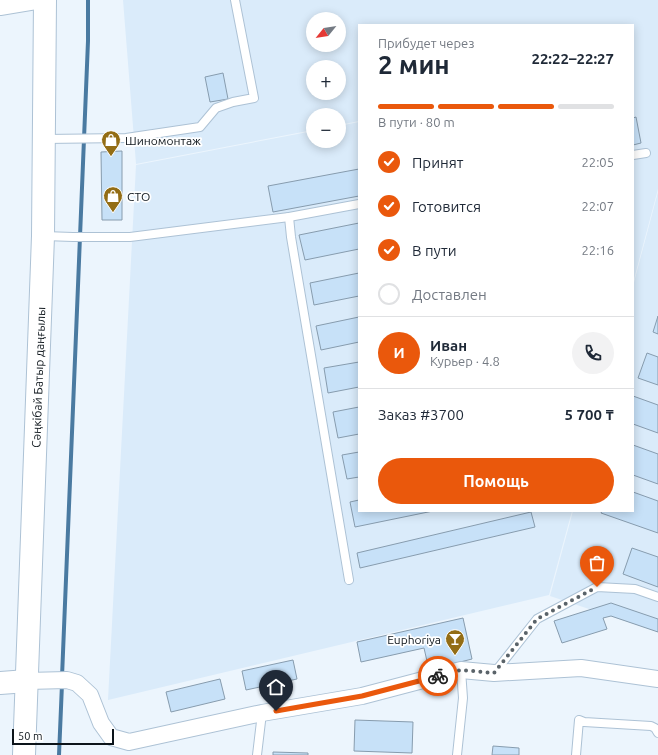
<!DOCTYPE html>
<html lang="ru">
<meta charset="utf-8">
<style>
:root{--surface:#fff;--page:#f2f2f3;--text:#1f2937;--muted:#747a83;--line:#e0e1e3;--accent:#ea580c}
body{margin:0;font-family:Ubuntu,sans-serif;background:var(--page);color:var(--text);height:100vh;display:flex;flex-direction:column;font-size:15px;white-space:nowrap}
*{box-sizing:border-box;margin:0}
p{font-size:13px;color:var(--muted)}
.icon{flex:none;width:22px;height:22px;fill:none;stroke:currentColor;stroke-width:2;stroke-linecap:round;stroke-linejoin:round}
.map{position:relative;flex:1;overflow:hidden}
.sheet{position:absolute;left:358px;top:24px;width:276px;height:488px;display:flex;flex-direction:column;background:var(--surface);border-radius:0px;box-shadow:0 2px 10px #0003}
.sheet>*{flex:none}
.needle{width:26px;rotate:240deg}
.buttons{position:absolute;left:306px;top:12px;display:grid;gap:8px}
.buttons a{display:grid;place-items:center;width:40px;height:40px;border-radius:50%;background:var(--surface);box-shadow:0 2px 10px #0003;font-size:20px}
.scale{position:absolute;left:12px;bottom:10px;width:102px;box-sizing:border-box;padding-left:4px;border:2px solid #0c141a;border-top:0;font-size:11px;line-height:14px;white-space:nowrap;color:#0c141a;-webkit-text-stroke:3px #fff;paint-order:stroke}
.pin{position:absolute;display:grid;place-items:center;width:34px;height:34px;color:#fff;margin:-41px -17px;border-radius:50% 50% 50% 0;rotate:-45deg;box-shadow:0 0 4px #0007}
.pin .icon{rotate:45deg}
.courier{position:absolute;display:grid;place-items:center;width:40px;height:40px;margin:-20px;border:3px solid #ea580c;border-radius:50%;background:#fff;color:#222;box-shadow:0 1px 5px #0007}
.head em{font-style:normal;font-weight:700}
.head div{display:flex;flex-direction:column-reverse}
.head{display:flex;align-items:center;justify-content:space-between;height:68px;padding:0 20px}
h1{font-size:26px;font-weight:700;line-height:30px}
.bar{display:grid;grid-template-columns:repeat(4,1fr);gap:6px 4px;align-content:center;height:48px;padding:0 20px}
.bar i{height:5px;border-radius:3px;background:var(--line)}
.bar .current{background:var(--accent)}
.bar p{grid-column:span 4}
.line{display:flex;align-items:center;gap:10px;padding:0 20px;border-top:1px solid var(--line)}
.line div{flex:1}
.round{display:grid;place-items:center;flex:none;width:42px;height:42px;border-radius:21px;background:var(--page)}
ol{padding:0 20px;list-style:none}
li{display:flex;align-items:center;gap:12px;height:44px}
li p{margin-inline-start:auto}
li .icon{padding:4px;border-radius:50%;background:var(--accent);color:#fff;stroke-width:4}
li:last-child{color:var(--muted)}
li i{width:22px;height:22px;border:2px solid var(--line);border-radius:50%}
.cta{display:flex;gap:8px;margin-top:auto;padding:8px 20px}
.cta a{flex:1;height:46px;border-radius:24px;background:var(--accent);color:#fff;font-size:16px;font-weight:700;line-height:46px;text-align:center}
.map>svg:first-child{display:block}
.built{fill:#daebfa;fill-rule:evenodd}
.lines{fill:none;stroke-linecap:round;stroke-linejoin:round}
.stream{stroke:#4a7aa1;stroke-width:4}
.building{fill:#c7e1f8;stroke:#879cae}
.lane-casing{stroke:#adc2d5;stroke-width:10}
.street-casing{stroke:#adc2d5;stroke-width:18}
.secondary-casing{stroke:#adc2d5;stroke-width:24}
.lane{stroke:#fff;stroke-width:8}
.street{stroke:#fff;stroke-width:16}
.secondary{stroke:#fff;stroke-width:22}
.done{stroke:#5a6369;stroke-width:4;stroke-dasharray:0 7.2}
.route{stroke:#ea580c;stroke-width:5}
.labels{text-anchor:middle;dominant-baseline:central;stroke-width:3.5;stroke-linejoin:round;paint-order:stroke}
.poi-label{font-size:12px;fill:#0c141a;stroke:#fff;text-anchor:start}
.street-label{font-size:12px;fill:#0c141a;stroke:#fff}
</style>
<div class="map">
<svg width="658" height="755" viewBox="0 0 658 755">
<rect width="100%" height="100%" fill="#ecf5fd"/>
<g class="built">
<path d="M123,0H658V189L633,283V25H359V121L339,125V115H313V130L136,164ZM313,19H339V45H313ZM313,67H339V93H313Z"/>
<path d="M359,122V511H572L549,595L108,700L136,165L313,131V141H339V126Z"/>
<path d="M658,192V632L550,596L573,511H633V286Z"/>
</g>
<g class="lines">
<g class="stream">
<path d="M62,677L88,41V0"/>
<path d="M59,755L62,684"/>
</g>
</g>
<g class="building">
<path d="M223,73L228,99L210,102L205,77Z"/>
<path d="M636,117L641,143L633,145V118Z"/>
<path d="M122,151V220H102L101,152Z"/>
<path d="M359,169V196L273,212L268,186Z"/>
<path d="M359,223V249L305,260L299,235Z"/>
<path d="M359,273V296L314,305L310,283Z"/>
<path d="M658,316V334L653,332Z"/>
<path d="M359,317V342L321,350L316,326Z"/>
<path d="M647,353L658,357V385L638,378Z"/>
<path d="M359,362V387L328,393L324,368Z"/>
<path d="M633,396L658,405V433L633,424Z"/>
<path d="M359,407V434L338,438L333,412Z"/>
<path d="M633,445L658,454V484L633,475Z"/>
<path d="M359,452V477L347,479L342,455Z"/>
<path d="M633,492L658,501V533L601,513L602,511H633Z"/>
<path d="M359,500V511H433L355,527L350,502Z"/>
<path d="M531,512L535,527L360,568L357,553Z"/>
<path d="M632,548L658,557V587L623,574Z"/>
<path d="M611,603L658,619V632L611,616L603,618L607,629L562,643L554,621Z"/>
<path d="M463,618L472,659L429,670L424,648L361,662L357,642Z"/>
<path d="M293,660L297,679L246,690L242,671Z"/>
<path d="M220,679L225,699L171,712L166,692Z"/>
<path d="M355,720L413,722L412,753L354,751Z"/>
<path d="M493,746L519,748V755H492Z"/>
<path d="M273,752L308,753V755H273Z"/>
</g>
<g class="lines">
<defs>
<g id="lane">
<path d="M44,139L126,138L200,127L216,108L233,102L254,98L235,0"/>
<path d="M633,155L646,153"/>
<path d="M289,217L291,237L349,580"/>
<path d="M44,236L73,237H130L289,217L359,204"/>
<path d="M495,672L537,619L597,587L635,589L658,597"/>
<path d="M257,755L262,713"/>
<path d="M457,755L463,698L461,670"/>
<path d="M576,755L579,720L584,722L651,726L655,728L658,733"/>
</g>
<g id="street">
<path d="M0,7L42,0"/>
<path d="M27,681L67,680L77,683L90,695L101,723L111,737L129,742L262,713L362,696L461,670L494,673L581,668L658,679"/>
</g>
<g id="secondary">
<path d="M0,683L27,681"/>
<path id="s1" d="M24,755L43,236L45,0"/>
</g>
</defs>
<use href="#lane" class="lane-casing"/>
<use href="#street" class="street-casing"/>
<use href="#secondary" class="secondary-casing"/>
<use href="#lane" class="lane"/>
<use href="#street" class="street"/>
<use href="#secondary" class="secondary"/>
</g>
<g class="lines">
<path class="done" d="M438,676L461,670L494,673L537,619L597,587"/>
<path class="route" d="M276,711L362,696L438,676"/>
</g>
<defs>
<symbol id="shop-pin" viewBox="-11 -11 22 30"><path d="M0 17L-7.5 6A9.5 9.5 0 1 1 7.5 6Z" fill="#936d15" stroke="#fff"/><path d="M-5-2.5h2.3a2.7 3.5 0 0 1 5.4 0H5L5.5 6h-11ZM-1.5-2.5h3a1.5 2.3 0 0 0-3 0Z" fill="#fff"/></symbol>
<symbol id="bar-pin" viewBox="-11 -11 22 30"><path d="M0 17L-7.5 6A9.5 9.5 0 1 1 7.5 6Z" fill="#936d15" stroke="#fff"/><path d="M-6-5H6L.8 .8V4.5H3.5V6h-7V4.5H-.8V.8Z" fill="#fff"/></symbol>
</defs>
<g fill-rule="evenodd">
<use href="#shop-pin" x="100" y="129" width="22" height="30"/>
<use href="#shop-pin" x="102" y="185" width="22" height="30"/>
<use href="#bar-pin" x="444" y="628" width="22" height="30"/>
</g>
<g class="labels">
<g class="poi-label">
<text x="125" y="140">Шиномонтаж</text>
<text x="127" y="196">СТО</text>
<text x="441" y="639" text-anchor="end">Euphoriya</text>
</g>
<g class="street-label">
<text stroke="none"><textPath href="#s1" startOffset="378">Сәңкібай Батыр даңғылы</textPath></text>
</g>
</g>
</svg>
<div class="buttons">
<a><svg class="needle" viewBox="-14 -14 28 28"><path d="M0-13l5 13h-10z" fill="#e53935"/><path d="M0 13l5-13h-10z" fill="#747a83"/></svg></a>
<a>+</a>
<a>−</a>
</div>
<div class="scale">50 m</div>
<div class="pin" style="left:597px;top:587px;background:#ea580c"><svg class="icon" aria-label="bag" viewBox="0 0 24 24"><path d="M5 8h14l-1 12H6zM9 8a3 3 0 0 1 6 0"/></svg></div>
<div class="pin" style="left:276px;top:711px;background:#1f2937"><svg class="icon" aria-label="home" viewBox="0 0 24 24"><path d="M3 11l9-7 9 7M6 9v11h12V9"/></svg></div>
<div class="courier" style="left:438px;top:676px"><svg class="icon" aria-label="bike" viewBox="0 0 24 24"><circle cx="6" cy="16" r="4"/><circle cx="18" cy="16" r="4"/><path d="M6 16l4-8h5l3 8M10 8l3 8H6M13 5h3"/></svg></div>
<section class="sheet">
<div class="head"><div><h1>2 мин</h1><p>Прибудет через</p></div><em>22:22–22:27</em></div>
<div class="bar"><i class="current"></i><i class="current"></i><i class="current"></i><i></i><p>В пути · 80 m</p></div>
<ol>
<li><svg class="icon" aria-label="check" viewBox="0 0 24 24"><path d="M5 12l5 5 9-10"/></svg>Принят<p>22:05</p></li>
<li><svg class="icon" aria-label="check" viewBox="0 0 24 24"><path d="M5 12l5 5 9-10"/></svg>Готовится<p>22:07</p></li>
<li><svg class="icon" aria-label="check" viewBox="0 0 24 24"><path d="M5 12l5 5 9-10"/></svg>В пути<p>22:16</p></li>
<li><i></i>Доставлен</li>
</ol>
<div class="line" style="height:72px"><b class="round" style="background:var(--accent);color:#fff">И</b><div><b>Иван</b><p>Курьер · 4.8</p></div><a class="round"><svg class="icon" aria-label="phone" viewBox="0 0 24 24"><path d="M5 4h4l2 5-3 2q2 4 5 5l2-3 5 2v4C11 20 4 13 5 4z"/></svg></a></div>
<div class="line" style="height:52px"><div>Заказ #3700</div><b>5 700 ₸</b></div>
<div class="cta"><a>Помощь</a></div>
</section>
</div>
